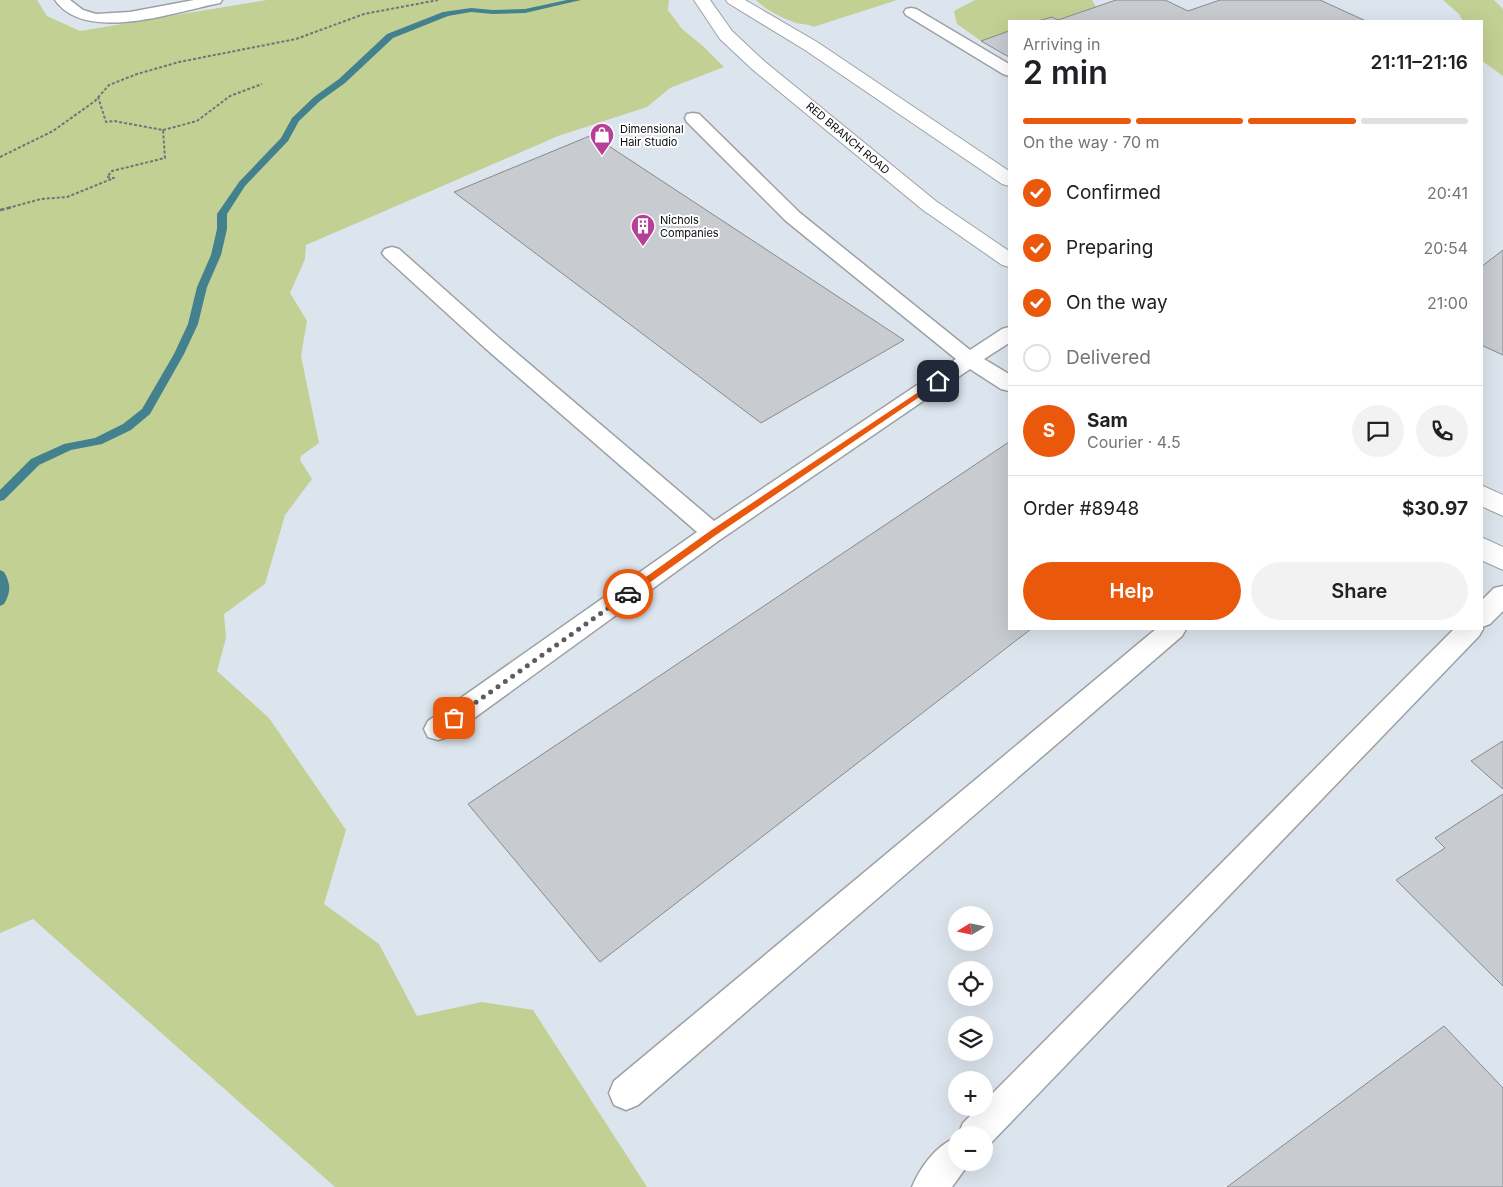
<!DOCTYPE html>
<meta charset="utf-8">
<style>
:root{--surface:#fff;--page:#f2f2f2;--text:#202124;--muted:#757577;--line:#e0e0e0;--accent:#ea580c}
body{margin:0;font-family:Inter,sans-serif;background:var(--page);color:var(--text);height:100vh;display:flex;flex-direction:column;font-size:19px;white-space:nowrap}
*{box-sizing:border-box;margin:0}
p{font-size:16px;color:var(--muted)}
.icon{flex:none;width:28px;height:28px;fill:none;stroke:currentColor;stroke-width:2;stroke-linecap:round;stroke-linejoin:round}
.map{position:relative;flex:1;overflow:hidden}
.side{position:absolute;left:1008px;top:20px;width:475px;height:610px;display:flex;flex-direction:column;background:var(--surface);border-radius:0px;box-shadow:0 5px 20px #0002}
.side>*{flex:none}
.needle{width:32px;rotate:260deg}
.controls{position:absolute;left:948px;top:906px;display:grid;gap:10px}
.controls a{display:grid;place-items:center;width:45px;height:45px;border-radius:50%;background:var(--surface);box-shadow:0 5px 20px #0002;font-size:25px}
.pin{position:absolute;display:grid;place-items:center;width:42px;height:42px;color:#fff;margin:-21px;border-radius:10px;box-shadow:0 2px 8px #0006}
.courier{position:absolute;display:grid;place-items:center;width:50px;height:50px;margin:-25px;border:4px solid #ea580c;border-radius:50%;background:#fff;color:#222;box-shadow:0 1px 6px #0007}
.overview em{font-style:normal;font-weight:600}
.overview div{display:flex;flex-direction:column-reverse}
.overview{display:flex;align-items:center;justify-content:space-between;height:85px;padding:0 15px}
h1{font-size:32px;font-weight:600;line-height:38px}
.bar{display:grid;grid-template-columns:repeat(4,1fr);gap:8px 5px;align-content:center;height:60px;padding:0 15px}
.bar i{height:6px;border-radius:4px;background:var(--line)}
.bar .current{background:var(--accent)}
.bar p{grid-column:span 4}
.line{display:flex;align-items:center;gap:12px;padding:0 15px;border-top:1px solid var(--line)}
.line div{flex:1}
.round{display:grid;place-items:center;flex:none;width:52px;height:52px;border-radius:26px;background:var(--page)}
ol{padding:0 15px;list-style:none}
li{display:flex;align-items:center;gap:15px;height:55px}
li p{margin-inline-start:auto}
li .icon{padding:5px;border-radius:50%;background:var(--accent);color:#fff;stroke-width:4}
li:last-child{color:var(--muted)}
li i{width:28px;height:28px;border:2px solid var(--line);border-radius:50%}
.cta{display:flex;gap:10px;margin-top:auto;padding:10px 15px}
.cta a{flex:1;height:58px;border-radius:30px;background:var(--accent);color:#fff;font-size:20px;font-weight:600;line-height:58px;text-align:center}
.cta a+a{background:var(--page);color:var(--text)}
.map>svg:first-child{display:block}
.built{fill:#dce4ed;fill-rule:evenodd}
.green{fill:#c2d094}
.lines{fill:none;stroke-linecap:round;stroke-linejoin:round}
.stream{fill:#44818f;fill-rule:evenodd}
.building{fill:#c8cbcf;stroke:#888a8e}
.lane-casing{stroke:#9da0a4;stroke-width:3}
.street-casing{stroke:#9da0a4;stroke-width:2}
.path-far1{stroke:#717377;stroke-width:2;stroke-dasharray:3 2;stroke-linecap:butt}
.path{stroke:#717377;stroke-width:2.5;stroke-dasharray:4.5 2;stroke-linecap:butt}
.lane{fill:#fff;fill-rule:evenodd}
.street{fill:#fff;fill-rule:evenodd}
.route{fill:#ea580c}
.done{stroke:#5a5c5f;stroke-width:5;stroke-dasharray:0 9}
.labels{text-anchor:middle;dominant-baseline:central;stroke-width:4;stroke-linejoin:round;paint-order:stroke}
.far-poi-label{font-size:11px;fill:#0b0c0e;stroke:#fff;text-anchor:start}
.far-street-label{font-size:11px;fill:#0b0c0e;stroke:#fff}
</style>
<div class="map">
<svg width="1503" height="1187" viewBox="0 0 1503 1187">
<rect width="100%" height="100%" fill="#edf0f5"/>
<path class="built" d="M0,0H1503V1187H0ZM1009,21H1481V629H1009ZM956,915H984V942H956ZM956,970H984V998H956ZM956,1025H984V1052H956ZM956,1080H984V1108H956ZM956,1135H984V1162H956Z"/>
<g class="green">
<path d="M0,0H37L47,16L80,31L267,0H669L668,10L682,29L703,46L724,67L670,88L647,107L558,136L306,245L305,259L290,293L307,321L301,356L319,443L301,456L300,460L312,479L285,515L265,584L224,614L226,638L217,671L269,718L346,830L324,904L379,944L417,1016L482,1002L533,1010L647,1187H335L33,919L0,933Z"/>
<path d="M756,0H897L813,27C807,23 802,25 796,23C782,18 767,11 756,0Z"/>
<path d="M975,0H1092L1096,7L1058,20L1052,17L1038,21H1009V31L981,41L957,24L954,11Z"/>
<path d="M1443,0H1494L1503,9V76L1481,60V21H1463L1459,14Z"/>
</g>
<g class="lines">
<g class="stream">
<path d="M567,0H581L525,13L493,14L471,12L448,16L393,38L345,83L320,101L299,121L288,141L245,186L227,214V229L221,255L207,287L198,324L184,354L150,414L131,430L102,444L71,450L39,465L4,500L0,501V490L31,459L64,444L95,438L123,424L142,409L174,354L188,324L197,287L211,255L217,229V214L239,182L281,138L292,118L314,97L339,79L387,34L443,12L471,8L493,10L525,9Z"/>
<path d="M0,570L4,572C11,584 11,592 4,604L0,606Z"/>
</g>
</g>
<g class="building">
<path d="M1116,0H1165L1188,11L1220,0H1320L1366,21H1038L1052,17L1058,20Z"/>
<path d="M1009,31V57L981,41Z"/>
<path d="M592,135L904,340L761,423L454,192Z"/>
<path d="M1503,250V355L1481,345V267Z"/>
<path d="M1009,442V629H1031L600,962L468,804Z"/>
<path d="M1503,741V789L1471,761Z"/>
<path d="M1503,794V986L1396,880L1445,848L1435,838Z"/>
<path d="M1444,1026L1503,1088V1187H1227Z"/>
</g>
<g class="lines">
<defs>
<g id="lane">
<path d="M55,0H70L83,10L96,14L130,12L194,0H222L220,3L215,4C172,13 85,43 55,0Z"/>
<path d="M911,8L916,9L1009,64V76L1003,74L906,15L904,12L906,9Z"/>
<path d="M693,113L699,114L800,213L970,350L1002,329L1009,327V343L984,359L1009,374V391L1001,389L970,369L721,539L448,737L438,740L428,737L424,729L428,721L697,532L485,348L385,257L382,253L385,249L392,247L399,249L499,338L714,521L956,359L786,221L687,122L685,118L687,114Z"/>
<path d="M1503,586V611L1490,624L1482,627L1483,629L1479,636L987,1147L984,1149V1135H958L963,1123L978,1108H984V1102L1454,629H1481V601L1494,588Z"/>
<path d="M1156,629H1186L1182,636L638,1105L626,1110L614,1105L609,1093L614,1081Z"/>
<path d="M956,1138V1162H970L952,1187H912C920,1168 936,1145 956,1138Z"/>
</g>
<g id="street">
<path d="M694,0H710L732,31L764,61L937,202L1009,251V267L1002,265L923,210L752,69L720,39Z"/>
<path d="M726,0H745L817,42L1009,171V186L1002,184L805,50L728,3Z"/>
<path d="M1481,485L1503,495V516L1481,506Z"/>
<path d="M1481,537L1503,547V570L1481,560Z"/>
</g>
</defs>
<use href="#lane" class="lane-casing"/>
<use href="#street" class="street-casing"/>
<g class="path-far1">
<path d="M163,130L197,121L230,96L262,84"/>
<path d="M0,157L53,131L95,101L109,85L137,74L179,62L296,39L364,14L438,0"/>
<path d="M8,208L41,199L67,197L114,178L107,177L112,171L165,158L163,130L114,121L106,122L98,97"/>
</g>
<path class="path" d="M0,210L13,207"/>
<use href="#lane" class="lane"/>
<use href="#street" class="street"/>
</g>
<path class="route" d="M938,379L940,380V383L716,535L631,596H625V592L710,531Z"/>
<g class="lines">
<path class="done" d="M454,718L628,594"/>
</g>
<defs>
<symbol id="shop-pin" viewBox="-11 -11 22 30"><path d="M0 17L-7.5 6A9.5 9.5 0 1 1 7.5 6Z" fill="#b64096" stroke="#fff"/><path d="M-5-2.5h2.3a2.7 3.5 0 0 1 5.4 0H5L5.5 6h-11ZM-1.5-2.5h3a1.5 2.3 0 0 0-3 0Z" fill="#fff"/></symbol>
<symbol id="building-pin" viewBox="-11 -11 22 30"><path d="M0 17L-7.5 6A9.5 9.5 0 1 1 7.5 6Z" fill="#b64096" stroke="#fff"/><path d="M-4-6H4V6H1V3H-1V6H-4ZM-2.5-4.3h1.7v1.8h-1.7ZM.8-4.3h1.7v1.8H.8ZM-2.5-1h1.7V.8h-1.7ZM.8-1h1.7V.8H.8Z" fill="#fff"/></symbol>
</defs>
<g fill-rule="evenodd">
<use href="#shop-pin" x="588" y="121" width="28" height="38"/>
<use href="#building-pin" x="629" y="212" width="28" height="38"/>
</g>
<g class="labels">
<g class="far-poi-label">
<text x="620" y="129">Dimensional<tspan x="620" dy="13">Hair Studio</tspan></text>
<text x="660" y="220">Nichols<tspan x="660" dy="13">Companies</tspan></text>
</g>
<g class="far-street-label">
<text transform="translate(848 138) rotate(40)">RED BRANCH ROAD</text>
</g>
</g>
</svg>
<div class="controls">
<a><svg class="needle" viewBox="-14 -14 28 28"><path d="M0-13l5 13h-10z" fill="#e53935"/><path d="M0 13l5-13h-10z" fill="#757577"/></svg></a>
<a><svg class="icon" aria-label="locate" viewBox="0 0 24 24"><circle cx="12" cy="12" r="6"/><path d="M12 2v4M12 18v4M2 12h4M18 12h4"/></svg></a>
<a><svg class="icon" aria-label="layers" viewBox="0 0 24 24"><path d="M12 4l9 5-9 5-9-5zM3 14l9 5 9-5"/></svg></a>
<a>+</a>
<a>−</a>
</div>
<div class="pin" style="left:454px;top:718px;background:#ea580c"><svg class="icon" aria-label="bag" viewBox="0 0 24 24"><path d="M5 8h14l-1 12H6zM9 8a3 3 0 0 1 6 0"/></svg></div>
<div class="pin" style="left:938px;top:381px;background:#1f2937"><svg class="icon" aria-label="home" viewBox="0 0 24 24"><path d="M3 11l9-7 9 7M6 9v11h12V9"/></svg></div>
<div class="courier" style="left:628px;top:594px"><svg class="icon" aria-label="car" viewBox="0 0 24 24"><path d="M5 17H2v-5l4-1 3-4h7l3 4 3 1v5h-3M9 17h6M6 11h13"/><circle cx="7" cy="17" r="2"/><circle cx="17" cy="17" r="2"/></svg></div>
<section class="side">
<div class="overview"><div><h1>2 min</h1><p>Arriving in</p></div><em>21:11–21:16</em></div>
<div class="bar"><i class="current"></i><i class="current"></i><i class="current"></i><i></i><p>On the way · 70 m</p></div>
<ol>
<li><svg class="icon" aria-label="check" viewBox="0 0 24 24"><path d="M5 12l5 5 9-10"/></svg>Confirmed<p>20:41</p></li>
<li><svg class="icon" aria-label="check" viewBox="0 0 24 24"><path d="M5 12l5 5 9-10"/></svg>Preparing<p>20:54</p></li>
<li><svg class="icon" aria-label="check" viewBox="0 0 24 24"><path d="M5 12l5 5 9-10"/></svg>On the way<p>21:00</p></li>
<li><i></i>Delivered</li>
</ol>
<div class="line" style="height:90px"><b class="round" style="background:var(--accent);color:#fff">S</b><div><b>Sam</b><p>Courier · 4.5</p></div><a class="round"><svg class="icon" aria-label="chat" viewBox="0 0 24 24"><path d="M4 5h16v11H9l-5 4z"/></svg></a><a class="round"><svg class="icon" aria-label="phone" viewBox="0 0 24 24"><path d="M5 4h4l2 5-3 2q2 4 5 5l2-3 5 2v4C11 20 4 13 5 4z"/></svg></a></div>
<div class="line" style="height:65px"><div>Order #8948</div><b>$30.97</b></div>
<div class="cta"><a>Help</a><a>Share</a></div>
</section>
</div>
